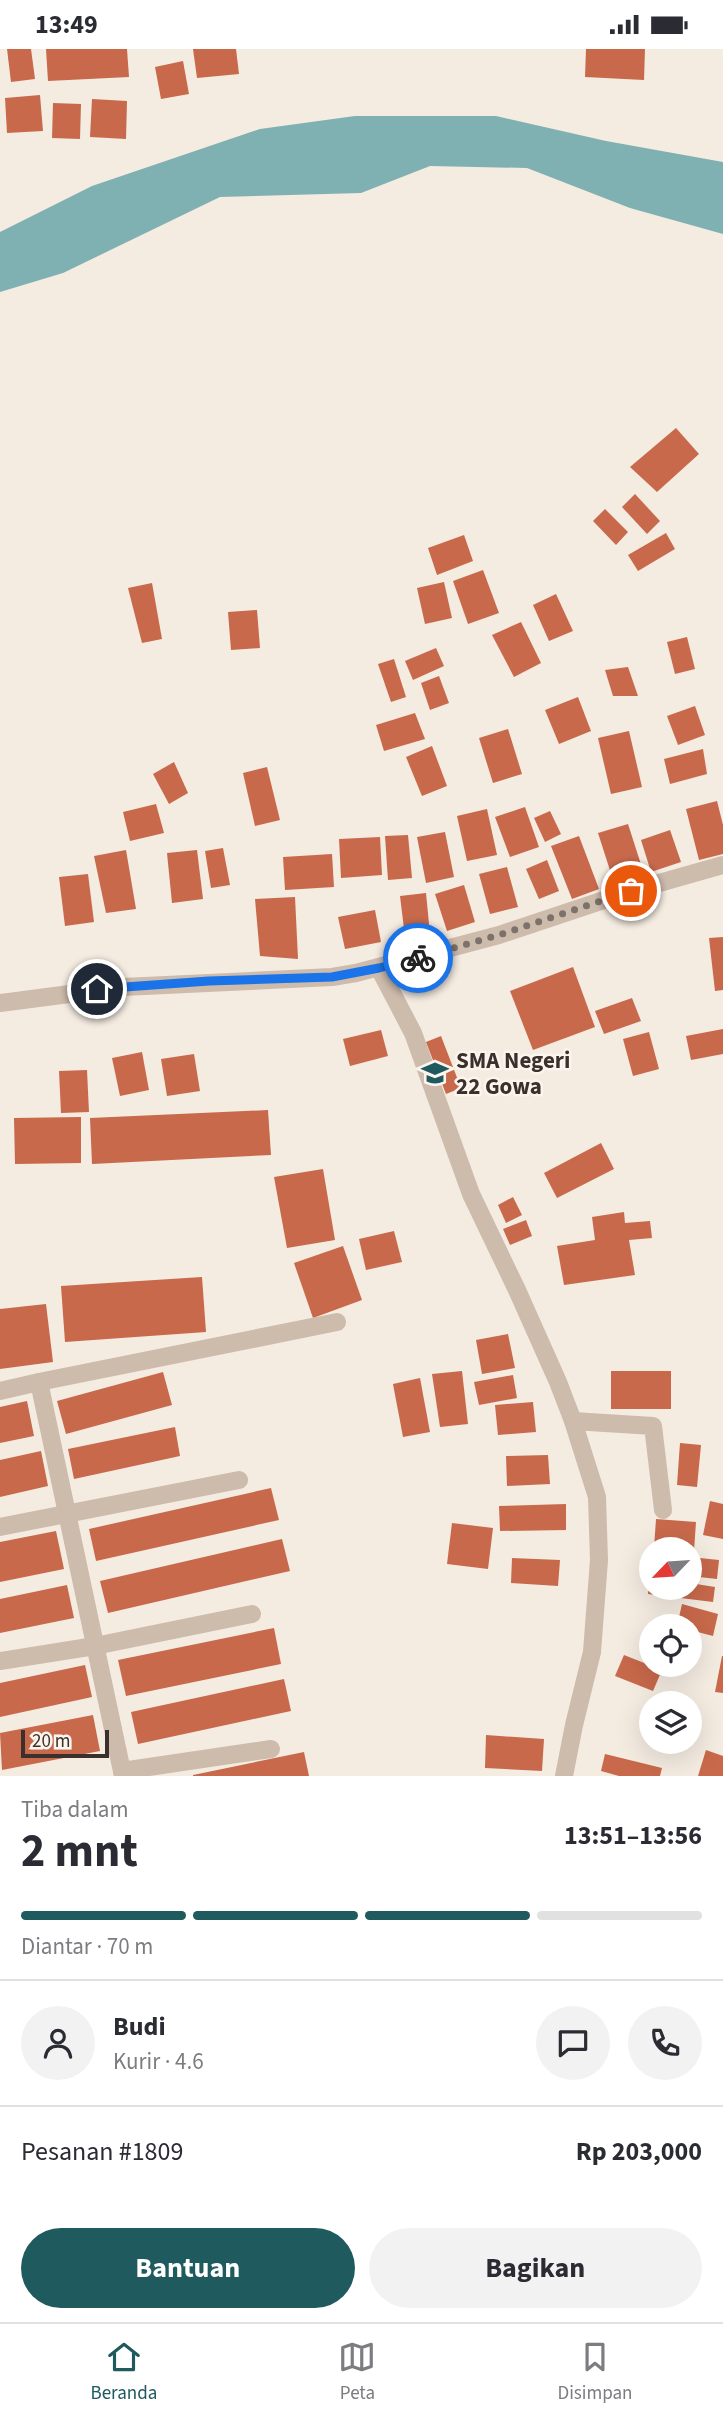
<!DOCTYPE html>
<html lang="id">
<meta charset="utf-8">
<style>
:root{--surface:#fff;--page:#f2f2f3;--text:#2b2b33;--muted:#7c7c81;--line:#e1e1e2;--accent:#1f5a5e}
body{margin:0;font-family:"Source Sans 3",sans-serif;background:var(--page);color:var(--text);height:100vh;display:flex;flex-direction:column;font-size:26px;white-space:nowrap}
*{box-sizing:border-box;margin:0}
p{font-size:23px;color:var(--muted)}
.icon{flex:none;width:38px;height:38px;fill:none;stroke:currentColor;stroke-width:2;stroke-linecap:round;stroke-linejoin:round}
.map{position:relative;height:1727px;overflow:hidden}
.details{display:flex;flex-direction:column;background:var(--surface);flex:1}
.details>*{flex:none}
.needle{width:46px;rotate:245deg}
.buttons{position:absolute;left:639px;top:1488px;display:grid;gap:14px}
.buttons a{display:grid;place-items:center;width:63px;height:63px;border-radius:50%;background:var(--surface);box-shadow:0 7px 28px #0002;font-size:35px}
.scale{position:absolute;left:21px;bottom:18px;width:88px;box-sizing:border-box;padding-left:7px;border:4px solid #3b302b;border-top:0;font-size:19px;line-height:24px;white-space:nowrap;color:#3b302b;-webkit-text-stroke:5px #fbf5ee;paint-order:stroke}
.pin{position:absolute;display:grid;place-items:center;width:60px;height:60px;color:#fff;margin:-30px;border:4px solid #fff;border-radius:50%;box-shadow:0 2px 7px #0007}
.courier{position:absolute;display:grid;place-items:center;width:70px;height:70px;margin:-35px;border:5px solid #1a73e8;border-radius:50%;background:#fff;color:#222;box-shadow:0 2px 9px #0007}
.overview em{font-style:normal;font-weight:700}
.overview div{display:flex;flex-direction:column-reverse}
.overview{display:flex;align-items:center;justify-content:space-between;height:119px;padding:0 21px}
h1{font-size:46px;font-weight:700;line-height:52px}
.bar{display:grid;grid-template-columns:repeat(4,1fr);gap:10px 7px;align-content:center;height:84px;padding:0 21px}
.bar i{height:9px;border-radius:5px;background:var(--line)}
.bar .active{background:var(--accent)}
.bar p{grid-column:span 4}
.line{display:flex;align-items:center;gap:18px;padding:0 21px;border-top:2px solid var(--line)}
.line div{flex:1}
.round{display:grid;place-items:center;flex:none;width:74px;height:74px;border-radius:37px;background:var(--page)}
.button{display:flex;gap:14px;margin-top:auto;padding:14px 21px}
.button a{flex:1;height:80px;border-radius:42px;background:var(--accent);color:#fff;font-size:28px;font-weight:700;line-height:80px;text-align:center}
.button a+a{background:var(--page);color:var(--text)}
.status{display:flex;justify-content:space-between;align-items:center;height:49px;padding:0 35px;background:var(--surface);direction:ltr}
.status svg{height:19px;fill:currentColor}
.dock{display:flex;justify-content:space-around;align-items:center;height:98px;border-top:2px solid var(--line);background:var(--surface);font-size:19px;color:var(--muted)}
.dock a{display:grid;justify-items:center;gap:4px}
.dock .active{color:var(--accent)}
.map>svg:first-child{display:block}
.water{fill:#7fb0b2}
.building{fill:#c8694b}
.lines{fill:none;stroke-linecap:round;stroke-linejoin:round}
.minor{stroke:#cdbbac;stroke-width:18}
.done{stroke:#7c716b;stroke-width:7;stroke-dasharray:0 12.6}
.route{stroke:#1a73e8;stroke-width:9}
.labels{text-anchor:middle;dominant-baseline:central;stroke-width:5;stroke-linejoin:round;paint-order:stroke}
.poi-label{font-size:23px;font-weight:bold;fill:#3b302b;stroke:#fbf5ee;text-anchor:start}
</style>
<div class="status"><b>13:49</b><svg viewBox="0 0 49 12"><path d="M0 12V9h3v3zM5 12V6h3v6zM10 12V3h3v9zM15 12V0h3v12zM26 1h20v11H26zM47 4h2v5h-2z"/></svg></div>
<div class="map">
<svg width="723" height="1727" viewBox="0 0 723 1727">
<rect width="100%" height="100%" fill="#f4ebe1"/>
<path class="water" d="M355,67H496L606,92L723,113V185L630,159L527,119L430,117L361,144L220,148L63,224L0,243V183L92,137L260,80Z"/>
<g class="building">
<path d="M7,0H31L35,30L11,33Z"/>
<path d="M46,0H127L129,28L48,32Z"/>
<path d="M193,0H236L239,25L197,29Z"/>
<path d="M586,0H645L644,31L585,28Z"/>
<path d="M183,12L189,45L161,50L155,18Z"/>
<path d="M40,46L43,82L7,84L5,49Z"/>
<path d="M92,50L127,52L126,90L90,88Z"/>
<path d="M53,54L81,55L80,90L52,89Z"/>
<path d="M676,379L699,405L657,443L630,418Z"/>
<path d="M635,445L660,472L647,485L622,458Z"/>
<path d="M605,460L628,483L616,496L593,472Z"/>
<path d="M666,484L675,500L638,522L628,506Z"/>
<path d="M464,486L473,512L437,526L428,499Z"/>
<path d="M483,521L499,564L468,575L453,532Z"/>
<path d="M444,533L452,569L425,575L417,539Z"/>
<path d="M152,534L162,590L142,594L128,539Z"/>
<path d="M556,545L573,582L549,592L533,556Z"/>
<path d="M257,561L260,599L231,601L228,563Z"/>
<path d="M521,573L541,614L514,628L492,586Z"/>
<path d="M687,588L695,620L675,625L667,593Z"/>
<path d="M436,599L444,617L413,631L405,612Z"/>
<path d="M394,610L406,648L391,653L378,615Z"/>
<path d="M628,618L638,647H613L605,621Z"/>
<path d="M439,627L449,654L430,661L421,634Z"/>
<path d="M578,648L591,682L559,695L545,661Z"/>
<path d="M695,657L705,686L678,696L667,667Z"/>
<path d="M415,664L425,690L384,702L376,676Z"/>
<path d="M508,680L522,725L493,734L479,689Z"/>
<path d="M629,682L642,738L611,745L598,689Z"/>
<path d="M432,697L447,737L422,747L406,708Z"/>
<path d="M703,700L707,725L670,735L664,710Z"/>
<path d="M174,713L188,744L169,755L153,725Z"/>
<path d="M267,718L280,771L255,777L243,724Z"/>
<path d="M717,752L723,776V805L699,811L686,760Z"/>
<path d="M156,755L164,784L130,792L123,763Z"/>
<path d="M525,758L539,798L510,808L495,768Z"/>
<path d="M487,760L497,806L467,812L457,767Z"/>
<path d="M550,762L561,785L545,793L534,769Z"/>
<path d="M628,775L646,831L616,840L598,784Z"/>
<path d="M670,781L681,813L651,823L641,791Z"/>
<path d="M445,783L454,828L426,834L417,788Z"/>
<path d="M408,786L412,829L388,831L385,787Z"/>
<path d="M579,787L599,840L572,850L551,797Z"/>
<path d="M380,788L382,826L341,829L339,790Z"/>
<path d="M223,799L230,836L211,839L205,802Z"/>
<path d="M126,801L136,860L106,864L94,807Z"/>
<path d="M197,801L203,850L172,854L167,804Z"/>
<path d="M332,805L334,838L285,841L283,808Z"/>
<path d="M547,811L559,842L539,850L526,820Z"/>
<path d="M507,818L518,858L490,865L479,825Z"/>
<path d="M88,825L94,873L65,877L59,828Z"/>
<path d="M464,836L475,873L447,882L435,845Z"/>
<path d="M426,844L430,885L405,888L400,847Z"/>
<path d="M295,848L298,910L260,907L255,850Z"/>
<path d="M375,861L381,893L345,900L338,868Z"/>
<path d="M723,888V941L715,942L709,889Z"/>
<path d="M573,918L595,978L533,1001L510,942Z"/>
<path d="M632,949L641,972L604,985L595,962Z"/>
<path d="M723,980V1005L691,1011L686,987Z"/>
<path d="M381,981L388,1007L350,1017L343,990Z"/>
<path d="M649,983L659,1020L633,1027L623,990Z"/>
<path d="M441,987L461,1039L446,1045L426,993Z"/>
<path d="M142,1003L149,1041L120,1047L112,1009Z"/>
<path d="M194,1005L200,1042L167,1047L161,1010Z"/>
<path d="M87,1021L89,1063L61,1064L59,1022Z"/>
<path d="M268,1061L271,1106L92,1115L90,1069Z"/>
<path d="M81,1068V1114L15,1115L14,1069Z"/>
<path d="M601,1094L614,1120L557,1149L544,1124Z"/>
<path d="M323,1120L335,1191L287,1199L274,1128Z"/>
<path d="M513,1148L522,1166L506,1174L498,1156Z"/>
<path d="M624,1163L625,1174L650,1172L652,1189L629,1191L635,1226L564,1236L557,1197L595,1191L592,1168Z"/>
<path d="M526,1171L532,1187L510,1196L503,1180Z"/>
<path d="M394,1182L402,1213L366,1221L359,1190Z"/>
<path d="M343,1197L362,1251L313,1269L294,1214Z"/>
<path d="M202,1228L206,1283L65,1293L61,1237Z"/>
<path d="M46,1255L53,1313L0,1320V1260Z"/>
<path d="M508,1285L515,1319L482,1325L476,1291Z"/>
<path d="M462,1322L468,1375L440,1378L432,1325Z"/>
<rect x="611" y="1322" width="60" height="38"/>
<path d="M163,1323L172,1356L66,1385L57,1352Z"/>
<path d="M513,1326L517,1349L479,1356L474,1333Z"/>
<path d="M420,1329L430,1383L403,1388L393,1335Z"/>
<path d="M27,1352L34,1387L0,1394V1358Z"/>
<path d="M533,1353L536,1383L498,1386L495,1356Z"/>
<path d="M175,1378L180,1407L74,1430L68,1400Z"/>
<path d="M680,1394L701,1396L697,1438L677,1436Z"/>
<path d="M41,1402L48,1437L0,1448V1411Z"/>
<path d="M548,1406L550,1435L507,1437L506,1407Z"/>
<path d="M271,1439L279,1471L96,1512L89,1480Z"/>
<path d="M710,1452L723,1455V1490L703,1486Z"/>
<path d="M566,1455V1481L500,1482L499,1457Z"/>
<path d="M656,1470L696,1473L694,1502H690V1500L654,1499Z"/>
<path d="M452,1474L493,1479L488,1520L447,1515Z"/>
<path d="M56,1482L64,1520L0,1533V1493Z"/>
<path d="M282,1490L290,1522L108,1564L100,1532Z"/>
<path d="M690,1508L719,1511L717,1530L690,1527Z"/>
<path d="M512,1509L560,1511L558,1537L511,1534Z"/>
<path d="M649,1533L651,1538H690V1534L715,1538L713,1553L648,1545Z"/>
<path d="M67,1536L74,1569L0,1584V1550Z"/>
<path d="M682,1555L718,1565L713,1587L690,1581V1577H677Z"/>
<path d="M274,1579L281,1615L126,1647L118,1611Z"/>
<path d="M624,1606L662,1621L653,1642L615,1627Z"/>
<path d="M722,1607H723V1644L715,1643Z"/>
<path d="M85,1616L92,1648L0,1668V1634Z"/>
<path d="M284,1630L291,1662L138,1695L131,1663Z"/>
<path d="M93,1666L100,1702L2,1721L0,1684Z"/>
<path d="M486,1686L544,1690L542,1722L485,1719Z"/>
<path d="M706,1701L723,1707V1727H698Z"/>
<path d="M304,1703L309,1727H193V1726Z"/>
<path d="M605,1705L662,1719L660,1727H619L601,1722Z"/>
</g>
<g class="lines">
<g class="minor">
<path d="M379,919L413,984L471,1145L517,1241L558,1333L573,1372L597,1448L599,1511L592,1603L574,1676L564,1727"/>
<path d="M0,954L123,938L332,928L356,924L499,886L631,842L723,816"/>
<path d="M39,1333L337,1273"/>
<path d="M0,1342L39,1333L123,1727"/>
<path d="M573,1372L653,1377L663,1461"/>
<path d="M0,1478L239,1431"/>
<path d="M0,1612L95,1597L252,1565"/>
<path d="M122,1722L271,1700"/>
</g>
</g>
<g class="lines">
<path class="done" d="M418,909L499,886L631,842"/>
<path class="route" d="M97,940L209,932L332,928L379,919L418,909"/>
</g>
<defs>
<symbol id="school-bare" viewBox="-9 -9 18 18"><path d="M0-5L7-2L0 1L-7-2ZM-4 1L0 2.5L4 1V4Q0 6-4 4Z" fill="#1f5a5e" stroke="#fbf5ee" stroke-width="2.5" paint-order="stroke"/></symbol>
</defs>
<g fill-rule="evenodd">
<use href="#school-bare" x="416" y="1005" width="38" height="38"/>
</g>
<g class="labels">
<g class="poi-label">
<text x="456" y="1011">SMA Negeri<tspan x="456" dy="26">22 Gowa</tspan></text>
</g>
</g>
</svg>
<div class="buttons">
<a><svg class="needle" viewBox="-14 -14 28 28"><path d="M0-13l5 13h-10z" fill="#e53935"/><path d="M0 13l5-13h-10z" fill="#7c7c81"/></svg></a>
<a><svg class="icon" aria-label="locate" viewBox="0 0 24 24"><circle cx="12" cy="12" r="6"/><path d="M12 2v4M12 18v4M2 12h4M18 12h4"/></svg></a>
<a><svg class="icon" aria-label="layers" viewBox="0 0 24 24"><path d="M12 4l9 5-9 5-9-5zM3 14l9 5 9-5"/></svg></a>
</div>
<div class="scale">20 m</div>
<div class="pin" style="left:631px;top:842px;background:#ea580c"><svg class="icon" aria-label="bag" viewBox="0 0 24 24"><path d="M5 8h14l-1 12H6zM9 8a3 3 0 0 1 6 0"/></svg></div>
<div class="pin" style="left:97px;top:940px;background:#1f2937"><svg class="icon" aria-label="home" viewBox="0 0 24 24"><path d="M3 11l9-7 9 7M6 9v11h12V9"/></svg></div>
<div class="courier" style="left:418px;top:909px"><svg class="icon" aria-label="bike" viewBox="0 0 24 24"><circle cx="6" cy="16" r="4"/><circle cx="18" cy="16" r="4"/><path d="M6 16l4-8h5l3 8M10 8l3 8H6M13 5h3"/></svg></div>
</div>
<section class="details">
<div class="overview"><div><h1>2 mnt</h1><p>Tiba dalam</p></div><em>13:51–13:56</em></div>
<div class="bar"><i class="active"></i><i class="active"></i><i class="active"></i><i></i><p>Diantar · 70 m</p></div>
<div class="line" style="height:126px"><a class="round"><svg class="icon" aria-label="person" viewBox="0 0 24 24"><circle cx="12" cy="8" r="4"/><path d="M4 21q1-7 8-7t8 7"/></svg></a><div><b>Budi</b><p>Kurir · 4.6</p></div><a class="round"><svg class="icon" aria-label="chat" viewBox="0 0 24 24"><path d="M4 5h16v11H9l-5 4z"/></svg></a><a class="round"><svg class="icon" aria-label="phone" viewBox="0 0 24 24"><path d="M5 4h4l2 5-3 2q2 4 5 5l2-3 5 2v4C11 20 4 13 5 4z"/></svg></a></div>
<div class="line" style="height:91px"><div>Pesanan #1809</div><b>Rp 203,000</b></div>
<div class="button"><a>Bantuan</a><a>Bagikan</a></div>
</section>
<nav class="dock">
<a class="active"><svg class="icon" aria-label="home" viewBox="0 0 24 24"><path d="M3 11l9-7 9 7M6 9v11h12V9"/></svg>Beranda</a>
<a><svg class="icon" aria-label="map" viewBox="0 0 24 24"><path d="M3 6l6-2 6 2 6-2v14l-6 2-6-2-6 2zM9 4v14M15 6v14"/></svg>Peta</a>
<a><svg class="icon" aria-label="saved" viewBox="0 0 24 24"><path d="M7 4h10v16l-5-4-5 4z"/></svg>Disimpan</a>
</nav>
